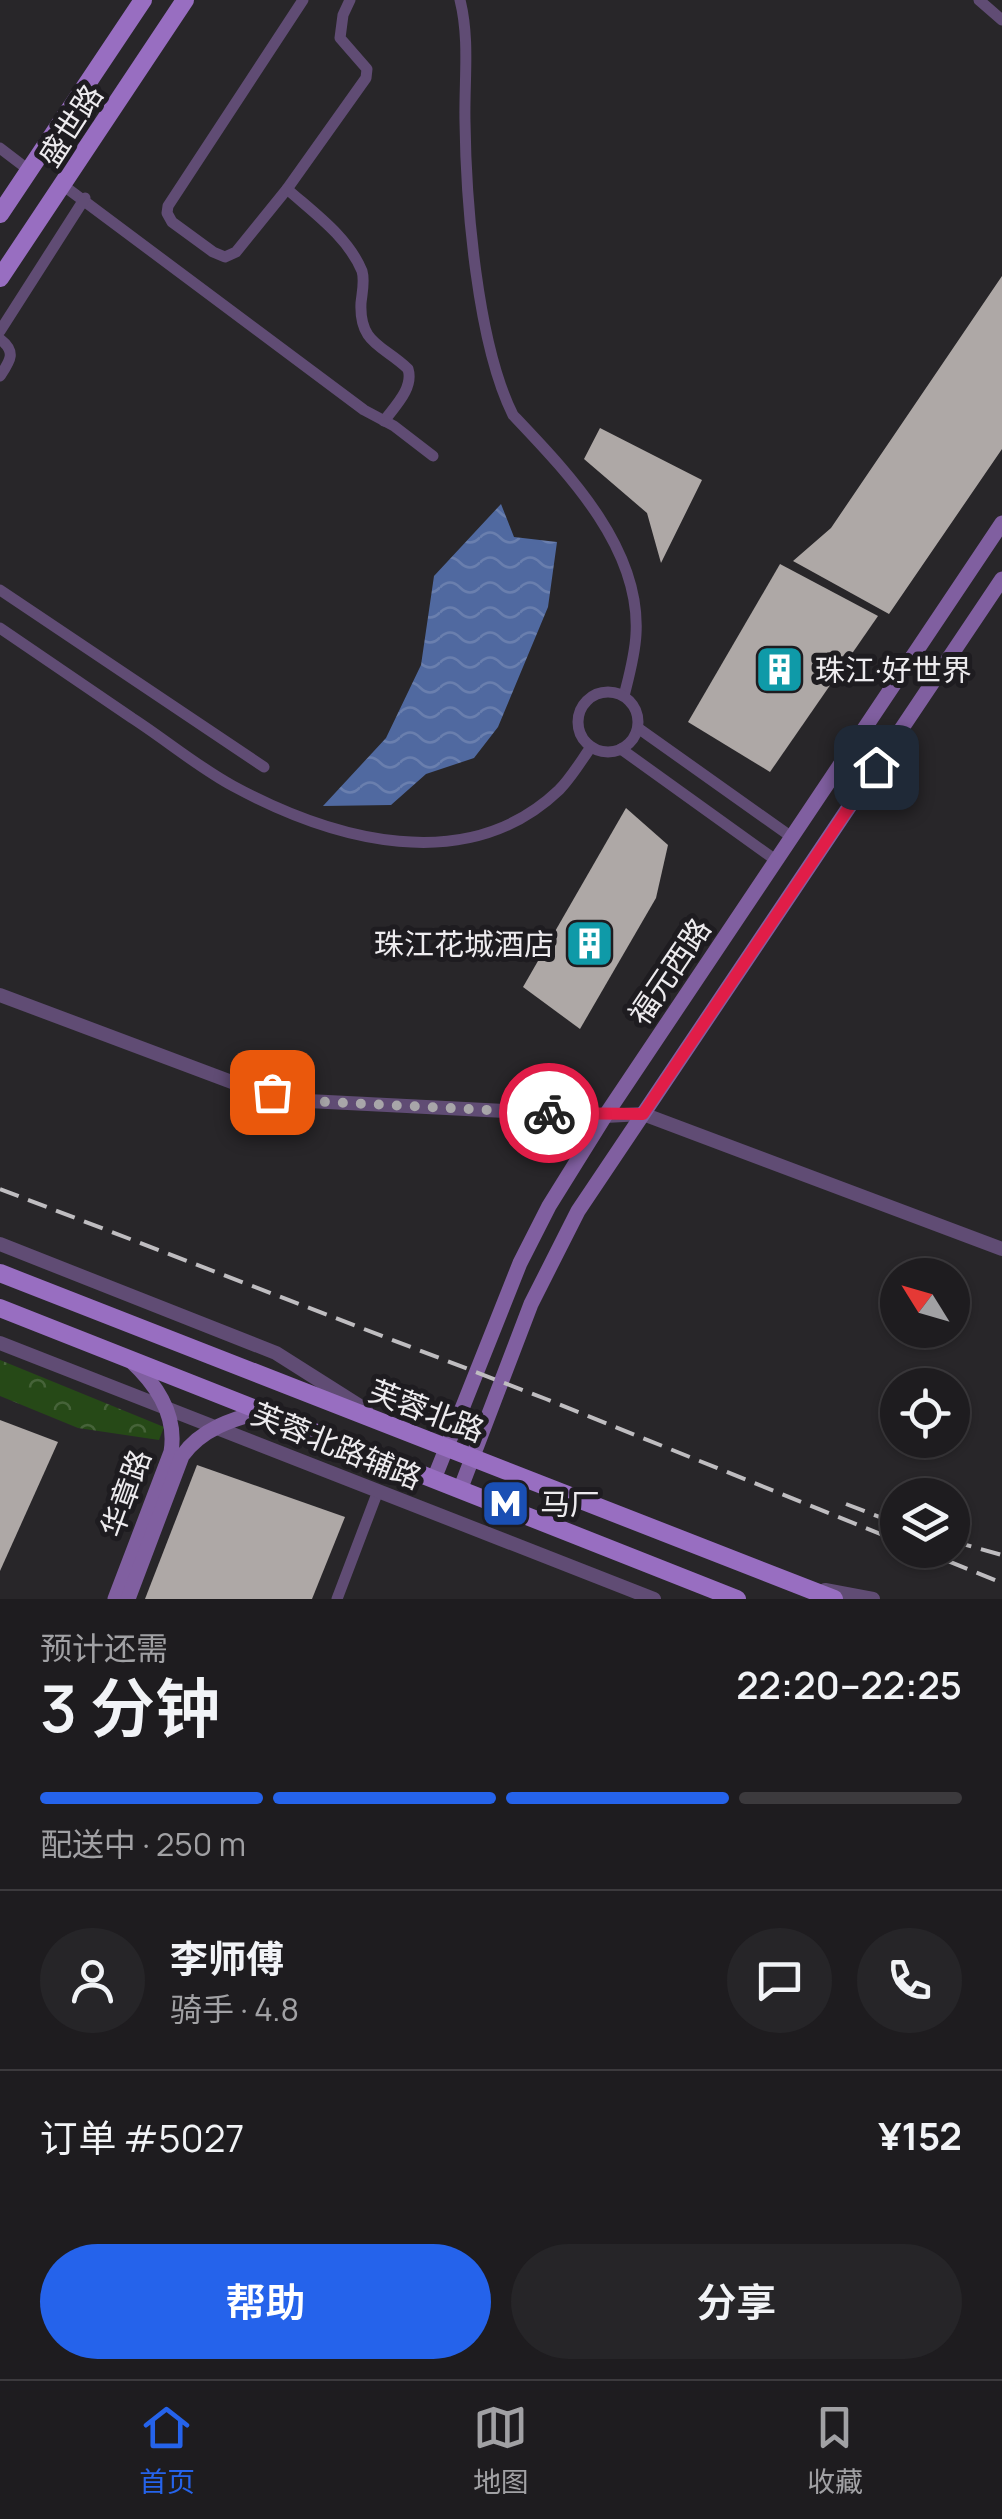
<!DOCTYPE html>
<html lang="zh">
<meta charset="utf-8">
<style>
:root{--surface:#1e1c1f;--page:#262528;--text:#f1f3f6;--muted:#a1a1a4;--line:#3c3a3d;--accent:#2563eb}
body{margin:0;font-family:Manrope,"Noto Sans SC",sans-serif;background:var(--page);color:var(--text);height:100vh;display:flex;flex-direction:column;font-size:38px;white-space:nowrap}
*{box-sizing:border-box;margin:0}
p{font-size:32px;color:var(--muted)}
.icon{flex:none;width:55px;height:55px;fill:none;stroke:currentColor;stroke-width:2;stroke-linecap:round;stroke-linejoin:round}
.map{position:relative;height:1599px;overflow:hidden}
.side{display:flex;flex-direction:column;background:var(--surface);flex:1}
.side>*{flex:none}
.needle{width:65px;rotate:307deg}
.controls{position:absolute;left:880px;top:1258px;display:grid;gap:20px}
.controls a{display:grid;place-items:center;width:90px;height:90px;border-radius:50%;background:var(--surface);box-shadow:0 2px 8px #0004,0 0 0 2px var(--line);font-size:50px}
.pin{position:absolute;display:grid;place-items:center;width:85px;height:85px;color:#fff;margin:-42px;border-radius:20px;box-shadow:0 5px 15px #0006}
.courier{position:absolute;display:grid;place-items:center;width:100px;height:100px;margin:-50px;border:8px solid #e11d48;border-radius:50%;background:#fff;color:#222;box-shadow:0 2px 12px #0007}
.headline em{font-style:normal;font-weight:600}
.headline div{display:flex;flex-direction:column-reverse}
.headline{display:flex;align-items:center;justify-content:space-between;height:170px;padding:0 40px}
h1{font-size:65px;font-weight:600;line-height:75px}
.bar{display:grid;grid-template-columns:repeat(4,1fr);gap:15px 10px;align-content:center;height:120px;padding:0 40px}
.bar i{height:12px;border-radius:8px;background:var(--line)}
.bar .selected{background:var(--accent)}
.bar p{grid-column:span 4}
.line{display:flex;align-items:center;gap:25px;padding:0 40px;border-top:2px solid var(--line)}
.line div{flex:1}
.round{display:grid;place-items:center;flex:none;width:105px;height:105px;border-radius:52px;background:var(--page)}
.cta{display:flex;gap:20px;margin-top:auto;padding:20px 40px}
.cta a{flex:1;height:115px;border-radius:60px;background:var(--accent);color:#fff;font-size:40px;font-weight:600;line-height:115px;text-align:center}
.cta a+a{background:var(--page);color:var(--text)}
.menu{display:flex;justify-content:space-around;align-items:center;height:140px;border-top:2px solid var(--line);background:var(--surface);font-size:28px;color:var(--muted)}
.menu a{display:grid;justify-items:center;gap:5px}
.menu .selected{color:var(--accent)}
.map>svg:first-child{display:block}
.forest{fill:url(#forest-crowns)}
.water{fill:url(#water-waves)}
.building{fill:#aea8a6}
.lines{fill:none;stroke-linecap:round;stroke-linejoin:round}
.minor{stroke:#604c74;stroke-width:11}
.tertiary{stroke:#604c74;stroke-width:14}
.secondary{stroke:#805fa0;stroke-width:15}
.primary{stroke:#986ec1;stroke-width:18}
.rail{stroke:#bfbdc0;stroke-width:4;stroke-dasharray:20 10;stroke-linecap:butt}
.done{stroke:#a8a6a9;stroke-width:10;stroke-dasharray:0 18}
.route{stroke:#e11d48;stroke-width:12}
.labels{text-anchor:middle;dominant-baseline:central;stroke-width:10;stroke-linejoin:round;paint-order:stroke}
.street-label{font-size:30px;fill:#edebee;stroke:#1e1c20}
.poi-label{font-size:30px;fill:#edebee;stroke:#1e1c20;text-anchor:start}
</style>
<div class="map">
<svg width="1002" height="1599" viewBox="0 0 1002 1599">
<defs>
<pattern id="forest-crowns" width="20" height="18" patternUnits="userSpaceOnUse" patternTransform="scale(2.5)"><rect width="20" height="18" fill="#264917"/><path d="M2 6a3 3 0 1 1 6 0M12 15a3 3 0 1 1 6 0" fill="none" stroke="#466339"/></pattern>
<pattern id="water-waves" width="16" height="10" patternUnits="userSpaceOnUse" patternTransform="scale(2.5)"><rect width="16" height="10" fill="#5069a0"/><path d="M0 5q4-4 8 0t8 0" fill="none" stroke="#6a7fae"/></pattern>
</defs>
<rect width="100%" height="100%" fill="#282629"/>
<path class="forest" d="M0,1360L164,1427L159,1440L78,1428L0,1396Z"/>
<path class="water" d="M501,504L514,537L557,542L548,607L498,727L474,758L426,774L391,805L323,806L386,738L421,665L434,576Z"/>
<g class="building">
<path d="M1002,276V449L889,614L793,561L831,528Z"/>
<path d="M600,428L702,480L661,563L647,513L584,459Z"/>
<path d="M780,564L878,616L770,772L688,722Z"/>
<path d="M626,808L668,845L656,898L580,1029L523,987Z"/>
<path d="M0,1420L58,1442L0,1571Z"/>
<path d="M197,1465L345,1517L312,1599H145Z"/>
</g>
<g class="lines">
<g class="minor">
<path d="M303,0L168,206L167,213L172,222L213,252L225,257L236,252L287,189L366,78L367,69L340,38L343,15L350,0"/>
<path d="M460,0C470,40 464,81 465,122C466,203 477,343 513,415C568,473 641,548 636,634C635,655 629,676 624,696"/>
<path d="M979,0L1002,20"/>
<path d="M0,148L30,171"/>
<path d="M64,186L364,410L394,426L433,456"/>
<path d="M287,189C314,213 348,237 362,271C365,281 362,293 361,303C359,344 383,345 408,369C414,388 395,406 384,421"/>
<path d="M0,331L85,198"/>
<path d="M0,339C17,352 10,361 0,376"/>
<path d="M0,590L264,767"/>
<path d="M0,628C44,658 88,688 132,718C166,740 198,767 233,786C333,840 467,878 559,790C571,778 581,761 591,747"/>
<circle cx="608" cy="722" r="30"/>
<path d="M638,728L793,838"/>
<path d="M621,749L777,861"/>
<path d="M337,1599L378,1491"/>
</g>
<g class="tertiary">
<path d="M0,995L237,1084L308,1101L605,1116L643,1114L1002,1249"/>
<path d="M0,1244L276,1353L366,1410"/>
<path d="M0,1343L654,1599"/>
<path d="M825,1590L873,1599"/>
</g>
<g class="secondary">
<path d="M434,1479L520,1263L549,1206L605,1116L1002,523"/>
<path d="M460,1490L531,1304L578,1211L1002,579"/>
<path d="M115,1599L171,1452C177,1416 157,1385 131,1361"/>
<path d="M128,1599L182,1456C201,1429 234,1418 265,1411"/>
</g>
<g class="primary">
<path d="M0,214L143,0"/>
<path d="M0,278L185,0"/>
<path d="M0,1273L834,1599"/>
<path d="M0,1308L737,1599"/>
</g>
<g class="rail">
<path d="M0,1189L546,1399L898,1541"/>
<path d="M846,1504L898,1524"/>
<path d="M952,1541L1002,1555"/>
<path d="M921,1550L1002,1583"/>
</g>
</g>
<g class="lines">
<path class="done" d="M272,1092L308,1101L549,1113"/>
<path class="route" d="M549,1113L643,1114L876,767"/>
</g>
<defs>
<symbol id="building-square" viewBox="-11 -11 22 22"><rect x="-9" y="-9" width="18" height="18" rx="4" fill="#0f9aa8" stroke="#1e1c20"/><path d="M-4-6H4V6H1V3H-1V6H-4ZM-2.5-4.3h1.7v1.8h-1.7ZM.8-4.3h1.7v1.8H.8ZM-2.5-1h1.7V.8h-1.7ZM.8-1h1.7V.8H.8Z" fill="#fff"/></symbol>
<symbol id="metro-square" viewBox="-11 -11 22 22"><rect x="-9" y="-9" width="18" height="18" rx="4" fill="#1a4fb4" stroke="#1e1c20"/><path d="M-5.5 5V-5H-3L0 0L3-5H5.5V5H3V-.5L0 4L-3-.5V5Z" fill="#fff"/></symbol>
</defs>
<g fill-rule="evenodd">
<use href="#building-square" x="752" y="642" width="55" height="55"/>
<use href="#building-square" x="562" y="916" width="55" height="55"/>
<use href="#metro-square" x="478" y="1476" width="55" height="55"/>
</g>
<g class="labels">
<g class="street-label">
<text transform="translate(70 125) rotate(-57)">盛世路</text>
<text transform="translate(669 971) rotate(-56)">福元西路</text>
<text transform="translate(427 1410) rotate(21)">芙蓉北路</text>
<text transform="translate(337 1445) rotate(22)">芙蓉北路辅路</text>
<text transform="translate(125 1493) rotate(-70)">华章路</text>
</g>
<g class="poi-label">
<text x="815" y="669">珠江·好世界</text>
<text x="554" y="943" text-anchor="end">珠江花城酒店</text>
<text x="540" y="1503">马厂</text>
</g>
</g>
</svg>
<div class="controls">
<a><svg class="needle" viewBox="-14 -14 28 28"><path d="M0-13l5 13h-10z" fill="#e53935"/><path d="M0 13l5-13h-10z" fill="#a1a1a4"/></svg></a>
<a><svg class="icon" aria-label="locate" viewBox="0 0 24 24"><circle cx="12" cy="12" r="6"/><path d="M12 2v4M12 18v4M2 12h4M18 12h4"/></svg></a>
<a><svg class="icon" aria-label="layers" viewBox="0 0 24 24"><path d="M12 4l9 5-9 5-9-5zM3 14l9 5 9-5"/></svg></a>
</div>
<div class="pin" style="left:272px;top:1092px;background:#ea580c"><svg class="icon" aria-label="bag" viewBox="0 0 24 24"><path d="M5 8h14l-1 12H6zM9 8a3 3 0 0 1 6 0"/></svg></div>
<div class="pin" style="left:876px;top:767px;background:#1f2937"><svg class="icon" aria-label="home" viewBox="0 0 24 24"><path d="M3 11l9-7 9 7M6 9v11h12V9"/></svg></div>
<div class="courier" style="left:549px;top:1113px"><svg class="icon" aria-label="bike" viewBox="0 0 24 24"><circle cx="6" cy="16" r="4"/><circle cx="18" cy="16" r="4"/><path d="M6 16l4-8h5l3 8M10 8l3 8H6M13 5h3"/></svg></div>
</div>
<section class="side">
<div class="headline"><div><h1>3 分钟</h1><p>预计还需</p></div><em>22:20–22:25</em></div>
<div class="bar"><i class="selected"></i><i class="selected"></i><i class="selected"></i><i></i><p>配送中 · 250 m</p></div>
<div class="line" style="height:180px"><a class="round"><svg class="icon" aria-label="person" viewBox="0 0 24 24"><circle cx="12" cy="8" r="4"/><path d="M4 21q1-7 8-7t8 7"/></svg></a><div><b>李师傅</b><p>骑手 · 4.8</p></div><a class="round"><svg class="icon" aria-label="chat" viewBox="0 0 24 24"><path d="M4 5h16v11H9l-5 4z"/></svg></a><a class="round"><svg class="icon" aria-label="phone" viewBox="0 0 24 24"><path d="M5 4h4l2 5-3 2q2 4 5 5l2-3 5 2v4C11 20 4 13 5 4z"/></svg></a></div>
<div class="line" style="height:130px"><div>订单 #5027</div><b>¥152</b></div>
<div class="cta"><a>帮助</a><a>分享</a></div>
</section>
<nav class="menu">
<a class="selected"><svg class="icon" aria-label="home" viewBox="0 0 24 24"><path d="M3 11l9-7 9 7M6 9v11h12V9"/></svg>首页</a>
<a><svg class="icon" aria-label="map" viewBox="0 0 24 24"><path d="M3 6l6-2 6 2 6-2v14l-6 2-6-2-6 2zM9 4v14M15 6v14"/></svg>地图</a>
<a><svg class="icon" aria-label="saved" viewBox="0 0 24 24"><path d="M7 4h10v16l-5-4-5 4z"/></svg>收藏</a>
</nav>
